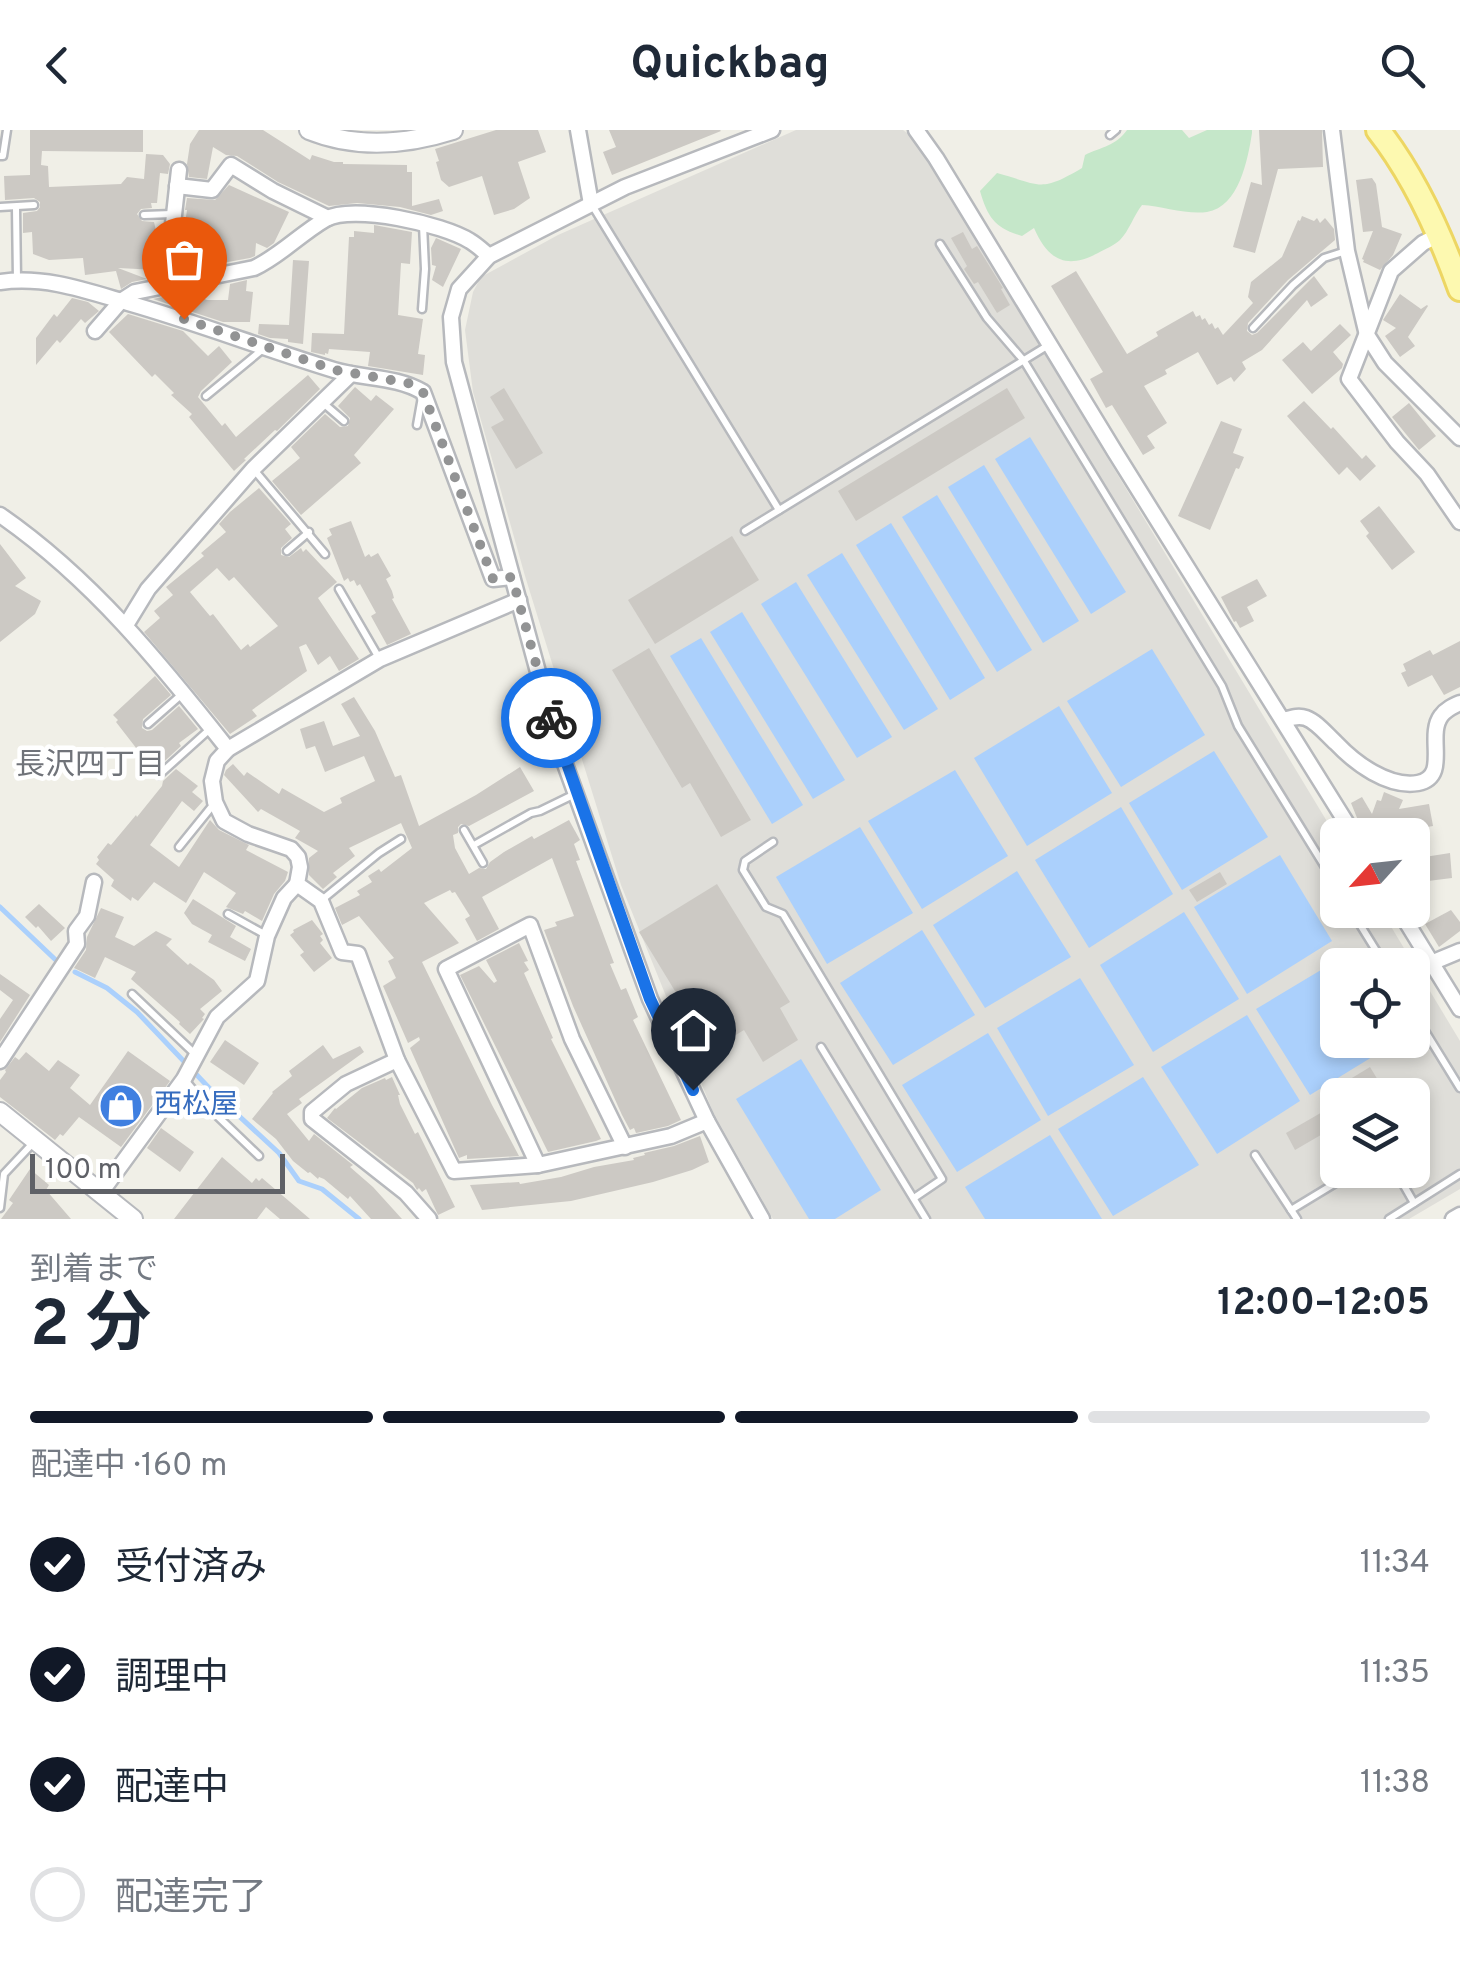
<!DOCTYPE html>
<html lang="ja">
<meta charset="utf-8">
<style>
:root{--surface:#fff;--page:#f2f2f3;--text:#1f2937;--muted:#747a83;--line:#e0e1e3;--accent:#111827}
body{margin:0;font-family:Overpass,"Noto Sans JP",sans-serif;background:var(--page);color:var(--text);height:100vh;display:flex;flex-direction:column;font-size:38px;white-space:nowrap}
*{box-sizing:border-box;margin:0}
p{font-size:32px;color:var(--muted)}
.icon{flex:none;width:55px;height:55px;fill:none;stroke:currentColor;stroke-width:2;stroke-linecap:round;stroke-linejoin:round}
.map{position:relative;height:1089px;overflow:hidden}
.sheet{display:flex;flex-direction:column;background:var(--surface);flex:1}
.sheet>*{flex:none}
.needle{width:65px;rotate:243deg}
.controls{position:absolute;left:1320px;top:688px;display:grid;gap:20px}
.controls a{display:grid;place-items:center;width:110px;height:110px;border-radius:15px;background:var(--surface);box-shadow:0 5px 15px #0003;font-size:50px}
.scale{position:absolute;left:30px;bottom:25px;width:255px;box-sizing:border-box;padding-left:10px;border:5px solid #5f6167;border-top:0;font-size:28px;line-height:35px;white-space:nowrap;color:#5f6167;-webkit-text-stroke:8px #fff;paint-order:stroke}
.pin{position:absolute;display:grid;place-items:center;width:85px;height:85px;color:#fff;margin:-102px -42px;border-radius:50% 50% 50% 0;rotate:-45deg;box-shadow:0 0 10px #0007}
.pin .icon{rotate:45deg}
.courier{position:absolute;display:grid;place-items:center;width:100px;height:100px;margin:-50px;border:8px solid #1a73e8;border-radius:50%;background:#fff;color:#222;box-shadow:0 2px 12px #0007}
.head em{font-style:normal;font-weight:700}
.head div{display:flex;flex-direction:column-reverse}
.head{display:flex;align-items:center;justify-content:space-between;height:170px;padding:0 30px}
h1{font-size:65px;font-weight:700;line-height:75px}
.bar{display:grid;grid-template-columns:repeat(4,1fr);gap:15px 10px;align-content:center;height:120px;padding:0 30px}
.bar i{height:12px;border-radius:8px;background:var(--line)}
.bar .current{background:var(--accent)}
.bar p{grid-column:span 4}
ol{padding:0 30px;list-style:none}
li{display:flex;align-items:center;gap:30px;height:110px}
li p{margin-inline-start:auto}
li .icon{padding:10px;border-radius:50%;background:var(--accent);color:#fff;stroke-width:4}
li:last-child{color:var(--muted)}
li i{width:55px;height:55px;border:5px solid var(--line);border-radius:50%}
header{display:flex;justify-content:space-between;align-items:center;height:130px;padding:0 30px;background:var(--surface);font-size:45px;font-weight:700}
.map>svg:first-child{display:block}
.industrial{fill:#dfded9;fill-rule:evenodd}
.green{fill:#c5e7c9}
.water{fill:#abd0fc}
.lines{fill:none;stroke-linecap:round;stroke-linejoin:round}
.stream{stroke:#abd0fc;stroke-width:5}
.building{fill:#ccc9c4;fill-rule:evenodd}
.service-casing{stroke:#b7b9bd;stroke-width:11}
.minor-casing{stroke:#b7b9bd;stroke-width:19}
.tertiary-casing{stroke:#b7b9bd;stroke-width:22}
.primary-casing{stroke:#edd663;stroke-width:28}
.service{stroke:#fff;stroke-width:6}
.minor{stroke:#fff;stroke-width:14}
.tertiary{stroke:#fff;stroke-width:18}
.primary{stroke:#fdf9b0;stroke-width:22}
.done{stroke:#929394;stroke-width:10;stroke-dasharray:0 18}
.route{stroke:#1a73e8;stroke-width:12}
.labels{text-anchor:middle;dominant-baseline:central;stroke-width:9;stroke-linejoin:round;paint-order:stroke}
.shop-label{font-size:28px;fill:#366cbe;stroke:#fff;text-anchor:start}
.neighbourhood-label{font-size:30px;fill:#707379;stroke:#fff}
</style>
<header><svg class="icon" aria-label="back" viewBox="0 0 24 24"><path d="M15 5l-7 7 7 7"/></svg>Quickbag<svg class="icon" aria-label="search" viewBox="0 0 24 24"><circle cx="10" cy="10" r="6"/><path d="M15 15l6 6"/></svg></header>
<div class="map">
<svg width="1460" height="1089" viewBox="0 0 1460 1089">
<rect width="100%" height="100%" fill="#f0efe7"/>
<path class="industrial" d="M796,0H903L915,9L1337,708L1338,780H1381L1460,911V1059L1409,1089H773L713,982L621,755L525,446L473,262L465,200L473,162L481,147L558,105ZM1338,835H1412V910H1338ZM1338,965H1412V1040H1338Z"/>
<path class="green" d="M1127,0H1182L1189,8L1207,0H1252V3C1248,29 1239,77 1207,82C1187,85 1162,76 1142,75C1134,85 1129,101 1120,110C1115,115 1105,119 1098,123C1066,140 1048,130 1034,98L1022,106C995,98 988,88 980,61L997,43C1041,55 1040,63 1082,38L1085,25C1101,17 1116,16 1127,0Z"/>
<g class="water">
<path d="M1030,307L1126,462L1091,484L995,329Z"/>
<path d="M984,335L1079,491L1043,513L948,357Z"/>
<path d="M937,365L1032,520L997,542L902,387Z"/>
<path d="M891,393L985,548L950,570L856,415Z"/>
<path d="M842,423L938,579L904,600L807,445Z"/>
<path d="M796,452L892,607L857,628L761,474Z"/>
<path d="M742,482L845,650L813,669L710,502Z"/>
<path d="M701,508L803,675L772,694L670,526Z"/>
<path d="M1152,519L1205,605L1121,657L1067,571Z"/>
<path d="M1059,576L1112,663L1027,716L974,628Z"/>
<path d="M1214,621L1268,707L1182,760L1129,673Z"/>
<path d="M955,640L1008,726L922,779L868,691Z"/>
<path d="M1121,677L1173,764L1089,818L1035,730Z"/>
<path d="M860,697L913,783L827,834L776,747Z"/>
<path d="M1280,725L1332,811L1247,864L1194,777Z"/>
<path d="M1017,741L1071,827L985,878L933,795Z"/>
<path d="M1184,782L1239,869L1153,922L1100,835Z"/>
<path d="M922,800L975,885L893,935L840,853Z"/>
<path d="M1341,828L1346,835H1338V910H1393L1395,913L1310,965L1256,879Z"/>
<path d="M1080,848L1134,935L1048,986L997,898Z"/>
<path d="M1247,885L1300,971L1217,1024L1161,937Z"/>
<path d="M988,903L1041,990L957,1042L902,955Z"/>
<path d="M801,929L881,1060L835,1089H809L736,969Z"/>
<path d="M1143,947L1199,1035L1113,1086L1058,999Z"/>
<path d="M1050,1005L1102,1089H985L965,1057Z"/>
</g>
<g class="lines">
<g class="stream">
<path d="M0,777L61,835"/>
<path d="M75,842L107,858L137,882L213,962L279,1023L299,1051L322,1059L359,1089"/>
</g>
</g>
<g class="building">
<path d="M30,0H143V22L42,21L41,35L48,36L49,57L121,54L127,47L144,49L146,24L163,25L170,34L168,44L160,43L157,73H151L152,78L141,79L137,84L142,91L154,92L157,105H160L157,140L118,138L147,149L132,152L121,159L116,141L85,145L83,128L49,130L33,124L32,102L23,103V83L37,81L40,77V72L34,68L5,70L4,46L30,45Z"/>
<path d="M199,0H263L310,30L312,25L334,32H343V34L407,35V42H412V76L439,69L443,81L431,85L400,77L357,73L329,76L278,52L237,26L226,25L213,17L207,49L189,47L187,34L190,14Z"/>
<path d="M496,0H538L546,22L518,32L530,68L514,79L494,85L482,46L449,57L441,50L436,32L439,31L435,19Z"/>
<path d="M609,0H720L721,1L612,45L603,22L616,17Z"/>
<path d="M1259,0H1322L1323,37L1278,39L1255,123L1233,117L1251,52L1262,55Z"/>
<path d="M1372,48L1376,54L1382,97L1402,104L1393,125L1380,140L1363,132L1364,130L1362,129L1373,101L1363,102L1356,50Z"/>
<path d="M229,55L289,82L274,113L267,118L256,113L255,126L250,128L178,141L187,80H185L187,68L215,70Z"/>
<path d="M1302,86L1314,91L1317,88L1320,93L1325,88L1334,99L1335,110L1288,150L1248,193L1247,201L1252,205L1257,203L1314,146L1328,165L1311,177L1307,170L1262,220L1242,232L1246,239L1234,252L1231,247L1217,255L1198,222L1165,240L1167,244L1144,256L1167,293L1147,306L1155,318L1143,325L1112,275L1106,278L1090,249L1103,242L1051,156L1076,141L1127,224L1158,206L1156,202L1193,181L1196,187L1200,185L1202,190L1205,188L1209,195L1212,193L1215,199L1218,197L1223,205L1253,173L1248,167L1251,152L1282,127L1298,90L1300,91Z"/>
<path d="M374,95L412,102L410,134L401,133L398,185L423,189L418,224L425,225L423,245L368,236L370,222L329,219L328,224L325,223V225L311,222L312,203L344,204L349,107H354V101L374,103Z"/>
<path d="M963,102L972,119L977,116L1003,158L1001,159L1010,175L997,183L978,152L974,154L964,139L967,136L951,108Z"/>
<path d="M436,108L461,119L443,157L432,150L436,136L432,135L431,118Z"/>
<path d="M293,130L309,131L303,214L288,212V209L270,208L258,204L259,194L289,195Z"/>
<path d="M247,150L246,161L253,162L250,192H223L153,169L187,162L207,170H228L230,154Z"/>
<path d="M1400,164L1421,179L1427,175L1428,176L1408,207L1415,216L1400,227L1385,206L1396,198L1383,190Z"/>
<path d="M72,168L88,172L99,181L85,193L81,189L60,213L57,210L36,235V208L54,184L57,187Z"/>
<path d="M128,184L183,201L208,226L219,216L232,232L201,261L198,267L222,296L225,293L236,307L308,245L320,259L277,301L275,300L244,329L246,330L234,341L189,287L192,284L171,265L174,263L155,244L152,247L109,202Z"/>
<path d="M1340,194L1351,205L1333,222L1343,234L1342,238L1312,264L1282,230L1303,212L1311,221Z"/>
<path d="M355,257L371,271L376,265L394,279L354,325L361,333L301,385L272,351L300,328L291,317L325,284L340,297L348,296L350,288L338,276Z"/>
<path d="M504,258L543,323L516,339L491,297L504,290L490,267Z"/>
<path d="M1007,258L1025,288L856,391L838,361Z"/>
<path d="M1304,271L1331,299L1333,297L1362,329L1366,325L1376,336L1360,351L1347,337L1339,345L1287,286Z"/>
<path d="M1409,273L1436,306L1419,320L1392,287Z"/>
<path d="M1221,291L1242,299L1233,323L1244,327L1239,339L1236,338L1210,400L1178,386Z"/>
<path d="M259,358L291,394L285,399L292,408L281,418V425L289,427L301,418L303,422L306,419L337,452L318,468L359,529L339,541L330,526L318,535L306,514L299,517L307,541L252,580L257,586L230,604L144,502L160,488L154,481L173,465L166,457L204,426L201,423L226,402L219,394L230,382ZM217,438L229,451L234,447L278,496L250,517L248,514L241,520L213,484L210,486L190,462Z"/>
<path d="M1379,376L1415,422L1392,440L1366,406L1369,403L1360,391Z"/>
<path d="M351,391L365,427L369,424L371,427L378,423L391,446L386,449L392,461L394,468L392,469L411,504L387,515L371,486L376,483L360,454L357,456L354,450L350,452L348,448L344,451L327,408L332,405L329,399Z"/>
<path d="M732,406L759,450L655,514L628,470Z"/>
<path d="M0,414L26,448L15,456L41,471L35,484L0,512Z"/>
<path d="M1257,449L1267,466L1247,477L1254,491L1240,498L1236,491L1234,492L1221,467Z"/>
<path d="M1460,511V557L1444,565L1432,545L1408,557L1401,543L1406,541L1403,534L1430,520L1433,525Z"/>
<path d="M649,518L751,690L721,707L690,653L682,658L612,540Z"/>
<path d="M155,546L171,565L143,589L142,598L147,601L152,600L179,576L198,599L179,613L181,616L154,641L116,592L118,590L113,585Z"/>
<path d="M354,567L375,601L395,647L401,645L419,696L476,665L520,637L534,661L469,696L461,694L458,697V703L453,705L455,718L469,744L479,738L486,739L490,732L504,722L532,706L534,709L569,690L580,710L574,714L580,730L576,731L614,833L610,834L621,860L626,858L638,887L633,890L681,990L668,996L636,1003L634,998L630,1000L622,985L573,876L544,800L557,796L555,792L574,786L552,728L482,767L499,799L477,811L465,789L470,786L455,762L452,763L450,760L424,773L459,813L422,832L492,975L519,1026L467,1029V1025L459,1028L410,918L420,910L419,907L408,913L383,856L396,848L388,831L394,828L359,786L342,795L335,778L360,765L357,761L372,752L368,746L379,739L381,742L412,718L401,693L349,718L355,726L333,743L337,747L323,759L309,745V728L318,721L295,708L300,701L261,679L258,682L224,645L226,640L233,634L244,646L247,642L279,664L282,658L324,682L342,673L340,668L375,651L364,626L325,642L315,616L306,619L300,599L324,591L333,616L360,606L341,574Z"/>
<path d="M176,639L198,656L192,662L203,671L194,681L182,671L150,715L179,737L210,690L219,700L249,715L246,720L288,742L285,751L274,764L262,791L245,781L243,784L226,777L236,763L204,742L186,773L154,752L138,771L132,767L131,771L111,756L114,750L96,734L99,730L97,727L108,713L111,715L136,685L137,687L162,656L163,651Z"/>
<path d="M1384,662L1403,670L1399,679L1429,674L1433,696L1384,705H1364L1351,673L1362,667L1372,684L1377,670L1381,671Z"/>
<path d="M1450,723L1452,748L1412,753V729Z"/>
<path d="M1220,742L1227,754L1197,772L1189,760Z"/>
<path d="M717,754L790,872L780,878L798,910L763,932L744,900L711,920L639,802Z"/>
<path d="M193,769L236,796L230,807L251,819L245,831L208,812L212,805L192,794L184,783Z"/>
<path d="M39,774L65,798L51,811L38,796L36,798L25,787Z"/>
<path d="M101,778L124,787L115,807L134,816L156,801L172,809L166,815L188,835L190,833L214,850L222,861L200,879L205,884L202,888L204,889L190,904L179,894L180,892L131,849L136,842L105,827L95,848L74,838L86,820L87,807Z"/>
<path d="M1451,780L1460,792V801L1439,817L1425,794Z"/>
<path d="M312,790L323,804L320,806L323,810L320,813L332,828L314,842L300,825L304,822L290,805L294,802L293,800Z"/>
<path d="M519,813L528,831L524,832L529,840L524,843L553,908L551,909L601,1009L596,1011L548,1022L460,845L479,836L494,853L497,851L486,830Z"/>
<path d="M0,844L30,865L0,912V889L13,870L0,860Z"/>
<path d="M225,910L259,933L244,955L210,932Z"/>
<path d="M323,915L333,929L360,916L364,922L299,969L302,973L287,984L309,1011L314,1004L353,1035L350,1037L373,1057L402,1089H371L350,1066L348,1069L324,1049L319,1047L318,1049L310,1042L308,1043L293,1031L276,1009L252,989L273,963L272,962L292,946L289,941Z"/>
<path d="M128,921L170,951L121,1017L79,987L63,1006L60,1004L55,1010L0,967V950L6,942L5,940L15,927L19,930L26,922L49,941L58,930L80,945L70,958L90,975Z"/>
<path d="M1370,937L1387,965H1324Z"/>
<path d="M392,947L400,965H398L400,974L415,1004L418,1002L455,1077L438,1085L426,1059L422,1062L419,1058L417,1060L413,1053L327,988L335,978L336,979L362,958L385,948L386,950Z"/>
<path d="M1331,977L1338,987V995L1295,1020L1286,1003Z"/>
<path d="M161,998L194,1022L180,1042L147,1018Z"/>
<path d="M700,1006L709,1032L692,1040L653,1052L571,1071L482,1080L470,1055L519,1052L520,1054L561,1047L594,1037L634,1030L633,1028L645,1025L644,1023L674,1016Z"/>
<path d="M222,1027L252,1053L256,1048L259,1051L262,1048L310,1089H280L266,1077L257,1089H174Z"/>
<path d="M30,1039L49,1055L46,1060L71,1089H1L13,1073L9,1070Z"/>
</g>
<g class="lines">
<defs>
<g id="service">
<path d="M1110,5L1116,0"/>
<path d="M0,26H3L7,0"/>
<path d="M592,75L779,380"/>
<path d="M0,77L34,75"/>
<path d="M16,78L17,149"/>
<path d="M144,85L172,84"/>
<path d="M940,114L987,188L1024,231L1222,556L1238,596L1338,758"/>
<path d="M422,179L425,139L423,95"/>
<path d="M1253,198L1293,155L1324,128L1346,121"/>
<path d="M206,266L263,219"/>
<path d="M322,272L344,291"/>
<path d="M417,295L422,267"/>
<path d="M255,341L325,424"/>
<path d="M745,401L1047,216"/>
<path d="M287,421L309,402"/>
<path d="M339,459L379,528"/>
<path d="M148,594L181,565"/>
<path d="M159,645L210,599"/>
<path d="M464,700L483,733"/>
<path d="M773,712L745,731L743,740L766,777L783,784L942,1049L914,1068"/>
<path d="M474,715L531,683L540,681L575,664"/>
<path d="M179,717L213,675"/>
<path d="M323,769L379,723L401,709"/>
<path d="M1351,780L1385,835"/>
<path d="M228,784L266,805"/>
<path d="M132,864L196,925"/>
<path d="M1412,880L1460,958"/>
<path d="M821,917L926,1089"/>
<path d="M184,949L206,975L259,1026"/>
<path d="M1255,1025L1297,1089"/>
<path d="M1395,1040L1414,1073"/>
<path d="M0,1078L4,1044L34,1012"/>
<path d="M1291,1080L1357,1040"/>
<path d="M1389,1089L1460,1044"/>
</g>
<g id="minor">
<path d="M578,0L591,74"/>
<path d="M916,0L936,28L1115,322L1354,705"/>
<path d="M1332,0L1347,121L1367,205L1385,233L1460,308"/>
<path d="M177,56L212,60L231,35L273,61L328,88"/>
<path d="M1439,105L1423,113L1391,141L1349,249L1397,312L1427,344L1460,392"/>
<path d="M0,152C46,146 84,160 128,173C198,193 265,219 334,240C364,249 396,246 423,262L493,449L512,447"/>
<path d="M166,157L179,40"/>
<path d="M95,201L121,171L135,162L254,138C280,126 300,104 326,89C353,74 443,94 470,111C477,115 483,121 489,126"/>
<path d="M0,385C91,448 160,533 228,619"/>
<path d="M519,470L380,529L228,619L217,631L212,651L215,672L224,691L248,704L291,719L298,727L300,737L297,754L321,771L342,822L358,824L397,930L454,1041L538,1035L671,1006L707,991"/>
<path d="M126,495L148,459L253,339L351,244"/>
<path d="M1283,590C1291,588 1298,585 1306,588C1317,592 1327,605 1336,613C1355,633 1388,658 1418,653C1450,647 1426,606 1441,586C1446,579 1453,576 1460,573"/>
<path d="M1399,780L1460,879"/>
<path d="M1431,833L1460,821"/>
<path d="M397,930L346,954L312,982V989L406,1063L429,1089"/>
<path d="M0,931L77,814L76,801L87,786L94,752"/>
<path d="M538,1035L446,839L530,795L572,909L625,1017"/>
<path d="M103,1065L102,1061L184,949L217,887L257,851L267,806L284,768L297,754"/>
<path d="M762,1089L707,991L650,869L557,612L454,232L451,187L459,159L489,126L625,57L772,0"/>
<path d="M1453,1089L1460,1085"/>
</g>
<g id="tertiary">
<path d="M309,0C356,19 406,15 453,0"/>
<path d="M0,982L133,1089"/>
</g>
<path id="primary" d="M1378,0C1415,47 1440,103 1460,159"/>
</defs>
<use href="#service" class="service-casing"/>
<use href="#minor" class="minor-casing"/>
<use href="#tertiary" class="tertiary-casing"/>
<use href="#primary" class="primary-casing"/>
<use href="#service" class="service"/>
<use href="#minor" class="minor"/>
<use href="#tertiary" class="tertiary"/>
<use href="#primary" class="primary"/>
</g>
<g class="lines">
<path class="done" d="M184,189L335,240L408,253L423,262L493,449L512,447L551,588"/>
<path class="route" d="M551,588L650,869L693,960"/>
</g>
<defs>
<symbol id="shop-disc" viewBox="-11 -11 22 22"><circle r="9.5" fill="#3f7fe0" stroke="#fff"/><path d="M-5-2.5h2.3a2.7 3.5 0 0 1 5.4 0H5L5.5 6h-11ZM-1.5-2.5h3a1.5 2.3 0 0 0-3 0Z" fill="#fff"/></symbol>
</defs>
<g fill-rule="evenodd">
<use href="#shop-disc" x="96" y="951" width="50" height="50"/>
</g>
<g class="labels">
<g class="shop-label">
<text x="154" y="976">西松屋</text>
</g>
<g class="neighbourhood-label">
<text x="90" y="636">長沢四丁目</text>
</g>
</g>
</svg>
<div class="controls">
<a><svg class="needle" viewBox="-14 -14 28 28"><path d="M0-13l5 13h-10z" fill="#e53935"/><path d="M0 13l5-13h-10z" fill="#747a83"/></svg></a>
<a><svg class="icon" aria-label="locate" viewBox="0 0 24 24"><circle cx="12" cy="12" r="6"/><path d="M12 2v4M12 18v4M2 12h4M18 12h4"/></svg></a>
<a><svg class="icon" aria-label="layers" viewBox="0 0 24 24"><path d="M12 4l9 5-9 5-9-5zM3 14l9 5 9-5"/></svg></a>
</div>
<div class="scale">100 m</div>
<div class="pin" style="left:184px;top:189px;background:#ea580c"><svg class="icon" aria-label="bag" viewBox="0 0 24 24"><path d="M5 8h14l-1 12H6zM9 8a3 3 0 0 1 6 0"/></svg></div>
<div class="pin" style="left:693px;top:960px;background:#1f2937"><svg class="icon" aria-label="home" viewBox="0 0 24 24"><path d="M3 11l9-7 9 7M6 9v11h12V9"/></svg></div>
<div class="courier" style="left:551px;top:588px"><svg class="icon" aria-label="bike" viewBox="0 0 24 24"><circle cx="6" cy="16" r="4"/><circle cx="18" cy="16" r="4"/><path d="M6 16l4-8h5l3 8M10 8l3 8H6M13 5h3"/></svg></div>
</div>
<section class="sheet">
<div class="head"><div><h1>2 分</h1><p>到着まで</p></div><em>12:00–12:05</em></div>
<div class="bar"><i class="current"></i><i class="current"></i><i class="current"></i><i></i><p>配達中 · 160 m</p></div>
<ol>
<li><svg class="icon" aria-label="check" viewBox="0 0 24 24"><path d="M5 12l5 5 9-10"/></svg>受付済み<p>11:34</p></li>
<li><svg class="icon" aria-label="check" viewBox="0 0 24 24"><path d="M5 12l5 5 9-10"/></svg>調理中<p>11:35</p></li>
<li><svg class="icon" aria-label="check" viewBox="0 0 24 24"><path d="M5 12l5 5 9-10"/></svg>配達中<p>11:38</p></li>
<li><i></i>配達完了</li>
</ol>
</section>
